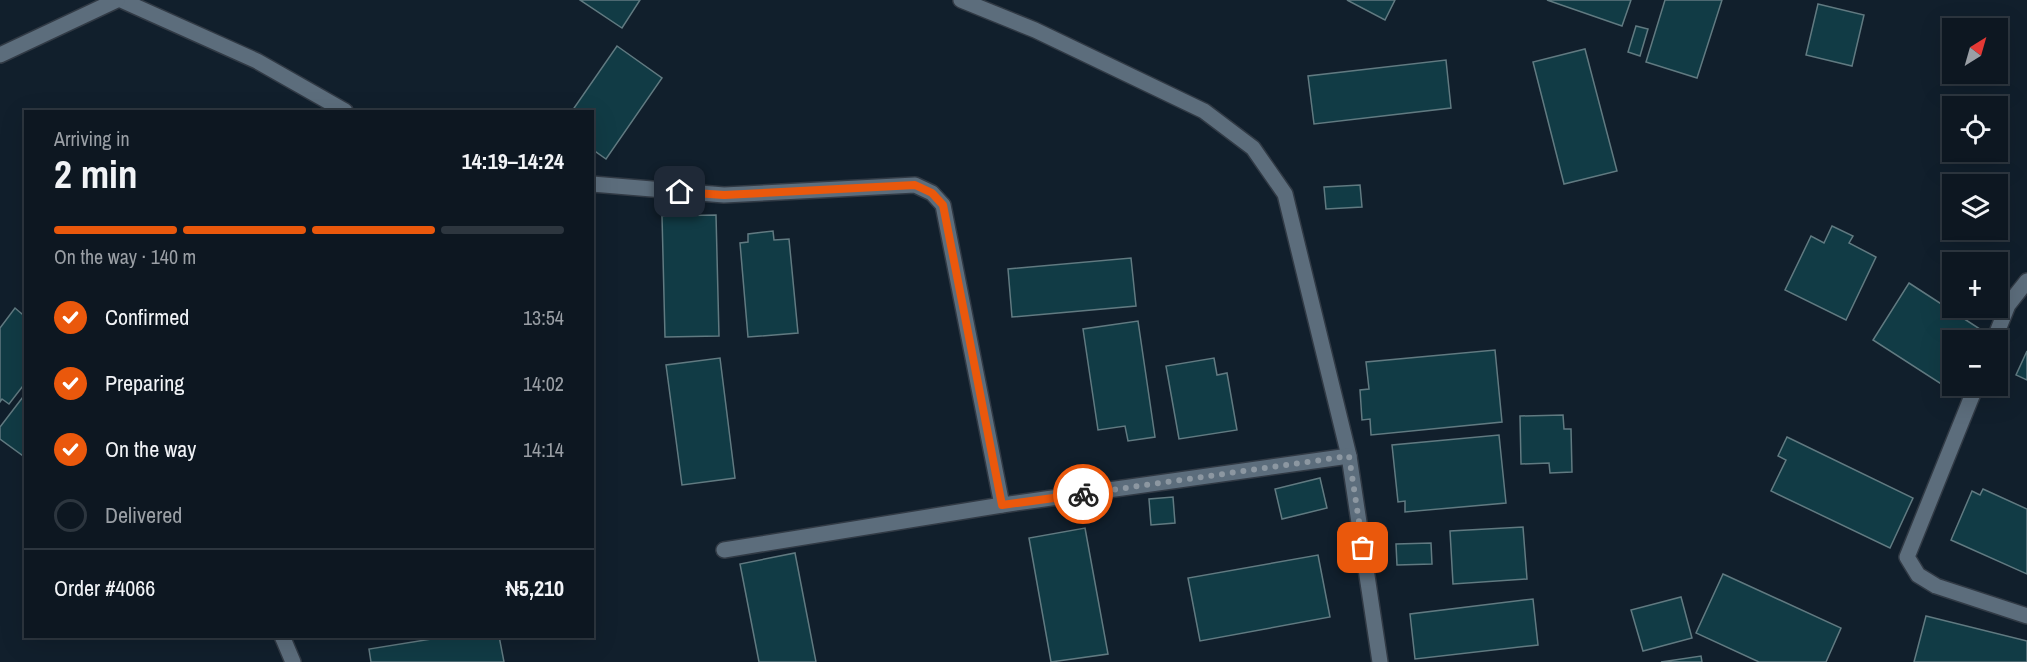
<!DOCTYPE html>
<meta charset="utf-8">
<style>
:root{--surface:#0d1721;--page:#16202a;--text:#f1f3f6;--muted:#9a9fa5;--line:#2d363f;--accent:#ea580c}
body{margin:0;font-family:"Archivo Narrow",sans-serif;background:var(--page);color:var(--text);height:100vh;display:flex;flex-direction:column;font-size:22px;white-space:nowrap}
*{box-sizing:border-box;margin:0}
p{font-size:20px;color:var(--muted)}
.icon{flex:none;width:33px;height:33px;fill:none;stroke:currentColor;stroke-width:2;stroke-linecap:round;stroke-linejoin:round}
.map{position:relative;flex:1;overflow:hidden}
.drawer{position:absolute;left:24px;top:110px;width:570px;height:528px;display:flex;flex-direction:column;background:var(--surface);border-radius:0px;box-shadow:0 6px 24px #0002,0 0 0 2px var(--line)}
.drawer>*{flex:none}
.needle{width:39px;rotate:37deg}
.tools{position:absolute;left:1942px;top:18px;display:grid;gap:12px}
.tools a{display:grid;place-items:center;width:66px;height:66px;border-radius:0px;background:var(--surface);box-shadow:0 6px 24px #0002,0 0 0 2px var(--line);font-size:30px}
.pin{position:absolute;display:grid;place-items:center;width:51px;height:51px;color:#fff;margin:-26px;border-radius:12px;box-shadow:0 3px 9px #0006}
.courier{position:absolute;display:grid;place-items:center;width:60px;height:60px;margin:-30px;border:4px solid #ea580c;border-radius:50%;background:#fff;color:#222;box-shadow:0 2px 8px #0007}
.headline em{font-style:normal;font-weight:800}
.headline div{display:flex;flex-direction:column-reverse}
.headline{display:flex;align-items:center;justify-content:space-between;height:102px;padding:0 30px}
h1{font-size:39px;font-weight:800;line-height:45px}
.bar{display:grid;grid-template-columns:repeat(4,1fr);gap:9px 6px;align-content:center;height:72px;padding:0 30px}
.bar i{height:8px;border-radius:4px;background:var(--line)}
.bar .active{background:var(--accent)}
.bar p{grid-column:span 4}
.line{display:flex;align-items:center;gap:15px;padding:0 30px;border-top:2px solid var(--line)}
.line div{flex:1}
ol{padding:0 30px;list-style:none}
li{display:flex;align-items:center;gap:18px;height:66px}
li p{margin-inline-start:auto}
li .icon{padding:6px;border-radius:50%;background:var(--accent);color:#fff;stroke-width:4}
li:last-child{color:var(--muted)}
li i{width:33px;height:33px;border:3px solid var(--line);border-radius:50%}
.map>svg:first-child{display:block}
.building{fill:#113b45;stroke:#617a81;stroke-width:1.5}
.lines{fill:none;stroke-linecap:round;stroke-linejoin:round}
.street-casing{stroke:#313a45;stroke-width:18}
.street{stroke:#5c6d7c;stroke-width:15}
.done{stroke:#8c97a1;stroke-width:6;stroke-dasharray:0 10.8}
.route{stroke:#ea580c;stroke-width:8}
</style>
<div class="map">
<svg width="2027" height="662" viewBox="0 0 2027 662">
<rect width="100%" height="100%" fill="#111f2c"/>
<g class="building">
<path d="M580,0H640L622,28Z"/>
<path d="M1347,0H1395L1385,20Z"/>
<path d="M1547,0H1631L1622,26Z"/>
<path d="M1665,0H1722L1697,78L1646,62Z"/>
<path d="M1818,4L1864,15L1852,66L1806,55Z"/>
<path d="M1636,26L1648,29L1640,56L1628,52Z"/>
<path d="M617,46L662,78L606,159L592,149V111H572Z"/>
<path d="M1585,49L1617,171L1564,184L1533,62Z"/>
<path d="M1446,60L1451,108L1314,124L1308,76Z"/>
<path d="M1360,185L1362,207L1326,209L1324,187Z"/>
<path d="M716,215L719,336L665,337L662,216Z"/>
<path d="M1832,226L1853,236L1849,243L1876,257L1846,320L1785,290L1811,236L1824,243Z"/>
<path d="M773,231L774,240L789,239L798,333L748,337L740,243L748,242V234Z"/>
<path d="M1131,258L1136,306L1012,317L1008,269Z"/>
<path d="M1909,283L1986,333L1981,340H1953V384L1949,389L1873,340Z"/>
<path d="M15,308L22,314L26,309V382L9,404L2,399L0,402V328Z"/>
<path d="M1138,321L1155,437L1128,441L1125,426L1098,430L1083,329Z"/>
<path d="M1495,350L1502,422L1371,435L1370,419L1362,420L1360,390L1369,389L1366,362Z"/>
<path d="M2027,351V380L2016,375Z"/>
<path d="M720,358L735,478L682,485L666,365Z"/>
<path d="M1214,358L1217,375L1227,373L1237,430L1179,439L1166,366Z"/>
<path d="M26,393V458L0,439V427Z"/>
<path d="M1563,415L1564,429H1571L1572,472L1550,473L1549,463L1521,464L1520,416Z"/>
<path d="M1499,435L1506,503L1405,512V501L1398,502L1392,445Z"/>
<path d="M1787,437L1913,498L1890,548L1771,491L1786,460L1778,456Z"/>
<path d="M1320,478L1327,508L1282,519L1275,489Z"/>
<path d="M1983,489L2027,509V574L1951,540L1972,491L1980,495Z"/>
<path d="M1173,497L1175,523L1151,525L1149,499Z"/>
<path d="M1523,527L1527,579L1453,584L1450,531Z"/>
<path d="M1085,528L1108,654L1051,662L1029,538Z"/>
<path d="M1431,543L1432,564L1397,565L1396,544Z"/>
<path d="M795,553L816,662H759L740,564Z"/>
<path d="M1318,555L1330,617L1200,641L1188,578Z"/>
<path d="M1723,574L1841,628L1826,662H1759L1696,633Z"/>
<path d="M1681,597L1692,638L1643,651L1631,610Z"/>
<path d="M1533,599L1538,645L1415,659L1410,614Z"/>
<path d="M1926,616L2027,641V662H1914Z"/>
<path d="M450,636H499L504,662H371L369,649Z"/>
<path d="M1701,656L1702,662H1661Z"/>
</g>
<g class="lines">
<defs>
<g id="street">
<path d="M121,0L257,61L345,111"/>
<path d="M961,0L1035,30L1204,111L1253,148L1285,194L1349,456L1380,662"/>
<path d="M0,55L117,0"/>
<path d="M592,184L724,195L915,185L932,193L943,205L1002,505"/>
<path d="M1994,340L2008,305L2027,281"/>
<path d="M1976,386L1907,557L1918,575L1936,586L2027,616"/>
<path d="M724,550L1002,505L1349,456"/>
<path d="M282,636L293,662"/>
</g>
</defs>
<use href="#street" class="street-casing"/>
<use href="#street" class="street"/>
</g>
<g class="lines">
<path class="done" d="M1083,494L1349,456L1363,548"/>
<path class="route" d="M680,192L724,195L915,185L932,193L943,205L1002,505L1083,494"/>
</g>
</svg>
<div class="tools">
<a><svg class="needle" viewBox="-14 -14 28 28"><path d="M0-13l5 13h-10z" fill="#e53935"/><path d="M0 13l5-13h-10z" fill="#9a9fa5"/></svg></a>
<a><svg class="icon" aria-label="locate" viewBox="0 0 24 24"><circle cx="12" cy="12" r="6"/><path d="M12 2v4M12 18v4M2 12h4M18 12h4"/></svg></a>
<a><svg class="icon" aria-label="layers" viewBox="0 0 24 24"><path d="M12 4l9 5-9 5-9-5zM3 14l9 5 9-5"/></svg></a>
<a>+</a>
<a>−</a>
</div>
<div class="pin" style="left:1363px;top:548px;background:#ea580c"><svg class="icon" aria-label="bag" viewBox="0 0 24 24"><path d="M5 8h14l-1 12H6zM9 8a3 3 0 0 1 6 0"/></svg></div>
<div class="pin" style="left:680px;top:192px;background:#1f2937"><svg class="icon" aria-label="home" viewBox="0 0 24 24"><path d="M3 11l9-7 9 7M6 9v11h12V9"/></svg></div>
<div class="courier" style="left:1083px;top:494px"><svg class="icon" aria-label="bike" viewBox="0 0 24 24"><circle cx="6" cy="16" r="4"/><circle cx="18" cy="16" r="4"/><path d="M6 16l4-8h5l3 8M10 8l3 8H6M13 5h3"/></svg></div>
<section class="drawer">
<div class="headline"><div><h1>2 min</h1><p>Arriving in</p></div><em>14:19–14:24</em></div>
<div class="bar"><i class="active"></i><i class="active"></i><i class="active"></i><i></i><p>On the way · 140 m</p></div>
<ol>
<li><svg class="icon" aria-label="check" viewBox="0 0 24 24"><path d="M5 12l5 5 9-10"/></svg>Confirmed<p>13:54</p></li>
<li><svg class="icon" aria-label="check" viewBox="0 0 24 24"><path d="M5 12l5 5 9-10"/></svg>Preparing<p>14:02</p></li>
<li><svg class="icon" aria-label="check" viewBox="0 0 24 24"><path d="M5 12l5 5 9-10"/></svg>On the way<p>14:14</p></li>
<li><i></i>Delivered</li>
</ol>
<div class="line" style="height:78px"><div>Order #4066</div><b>₦5,210</b></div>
</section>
</div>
